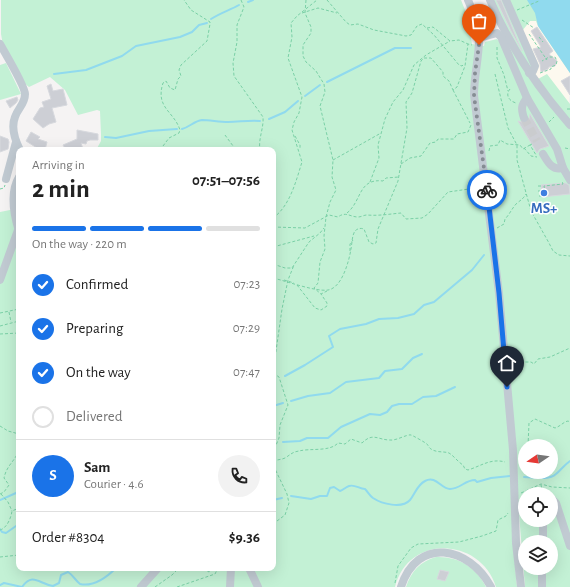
<!DOCTYPE html>
<meta charset="utf-8">
<style>
:root{--surface:#fff;--page:#f2f2f2;--text:#222;--muted:#767676;--line:#e0e0e0;--accent:#1a73e8}
body{margin:0;font-family:"Alegreya Sans",sans-serif;background:var(--page);color:var(--text);height:100vh;display:flex;flex-direction:column;font-size:15px;white-space:nowrap}
*{box-sizing:border-box;margin:0}
p{font-size:13px;color:var(--muted)}
.icon{flex:none;width:22px;height:22px;fill:none;stroke:currentColor;stroke-width:2;stroke-linecap:round;stroke-linejoin:round}
.map{position:relative;flex:1;overflow:hidden}
.drawer{position:absolute;left:16px;top:147px;width:260px;height:424px;display:flex;flex-direction:column;background:var(--surface);border-radius:8px;box-shadow:0 4px 16px #0002}
.drawer>*{flex:none}
.needle{width:26px;rotate:257deg}
.buttons{position:absolute;left:518px;top:439px;display:grid;gap:8px}
.buttons a{display:grid;place-items:center;width:40px;height:40px;border-radius:50%;background:var(--surface);box-shadow:0 4px 16px #0002;font-size:20px}
.pin{position:absolute;display:grid;place-items:center;width:34px;height:34px;color:#fff;margin:-41px -17px;border-radius:50% 50% 50% 0;rotate:-45deg;box-shadow:0 0 4px #0007}
.pin .icon{rotate:45deg}
.courier{position:absolute;display:grid;place-items:center;width:40px;height:40px;margin:-20px;border:3px solid #1a73e8;border-radius:50%;background:#fff;color:#222;box-shadow:0 1px 5px #0007}
.overview em{font-style:normal;font-weight:700}
.overview div{display:flex;flex-direction:column-reverse}
.overview{display:flex;align-items:center;justify-content:space-between;height:68px;padding:0 16px}
h1{font-size:26px;font-weight:700;line-height:30px}
.bar{display:grid;grid-template-columns:repeat(4,1fr);gap:6px 4px;align-content:center;height:48px;padding:0 16px}
.bar i{height:5px;border-radius:3px;background:var(--line)}
.bar .current{background:var(--accent)}
.bar p{grid-column:span 4}
.line{display:flex;align-items:center;gap:10px;padding:0 16px;border-top:1px solid var(--line)}
.line div{flex:1}
.round{display:grid;place-items:center;flex:none;width:42px;height:42px;border-radius:21px;background:var(--page)}
ol{padding:0 16px;list-style:none}
li{display:flex;align-items:center;gap:12px;height:44px}
li p{margin-inline-start:auto}
li .icon{padding:4px;border-radius:50%;background:var(--accent);color:#fff;stroke-width:4}
li:last-child{color:var(--muted)}
li i{width:22px;height:22px;border:2px solid var(--line);border-radius:50%}
.map>svg:first-child{display:block}
.commercial{fill:#fdf9ef}
.green{fill:#c3f1d5;fill-rule:evenodd}
.water{fill:#90daee}
.lines{fill:none;stroke-linecap:round;stroke-linejoin:round}
.stream{stroke:#90daee;stroke-width:2}
.building{fill:#cdcfd5;stroke:#d7d9de}
.minor-tunnel{stroke:#caccce;stroke-width:8;stroke-dasharray:8 4;stroke-linecap:butt}
.path{stroke:#7ad0a6;stroke-width:1;stroke-dasharray:3 2;stroke-linecap:butt}
.minor{stroke:#c1cad2;stroke-width:8}
.done{stroke:#868d94;stroke-width:4;stroke-dasharray:0 7.2}
.route{stroke:#1a73e8;stroke-width:5}
.shop-dot{fill:#3f7fe0;stroke:#fff;stroke-width:1.5}
.labels{text-anchor:middle;dominant-baseline:central;stroke-width:3;stroke-linejoin:round;paint-order:stroke}
.shop-label{font-size:15px;font-weight:bold;fill:#366cbe;stroke:#fff}
</style>
<div class="map">
<svg width="570" height="587" viewBox="0 0 570 587">
<rect width="100%" height="100%" fill="#f5f3f3"/>
<path class="commercial" d="M530,21H536L538,26L570,73L569,104L538,79L535,74L522,31Z"/>
<g class="green">
<path d="M1,0H461L467,15L472,44L484,46L485,42L497,39L502,45L507,42L488,0H570V73L538,26L536,21H530L522,31L535,74L538,79L547,74L570,104V587H525L518,502L512,531L517,587H496C481,538 409,533 395,587H0V212L15,209L19,230V568H273V150H96L101,141V134L100,111L97,110L78,115L65,90L50,77L29,87L23,82L3,45L1,34ZM525,446H551V472H525ZM525,494H551V520H525ZM525,542H551V568H525Z"/>
<path d="M6,63L21,94L0,100V65Z"/>
<path d="M436,557C458,556 476,567 486,587H406C411,571 421,561 436,557Z"/>
</g>
<path class="water" d="M527,0H570V73L538,26L535,13Z"/>
<g class="lines">
<g class="stream">
<path d="M248,2L253,0"/>
<path d="M211,19C220,13 230,10 239,5"/>
<path d="M54,74L86,70L122,56L136,46L180,37L192,32L199,25L207,23"/>
<path d="M327,82L395,48H411"/>
<path d="M305,96L320,85"/>
<path d="M269,119L285,112L298,101"/>
<path d="M182,129C190,127 194,121 202,120C210,120 219,122 228,122C239,122 249,120 260,121"/>
<path d="M105,137L116,138L149,131L177,129"/>
<path d="M285,376L305,365L333,347L329,336L340,329L366,324L379,319L398,318L414,314L424,305L434,302L472,270L484,255"/>
<path d="M273,390L274,388"/>
<path d="M291,401L308,396L330,393L346,382L379,378L385,371L402,369L413,358L422,354"/>
<path d="M273,406L283,403"/>
<path d="M273,441H274"/>
<path d="M283,442L300,441L307,438H328L341,427L370,414L380,415L387,412L392,406L399,404H412L423,397L436,396L455,387"/>
<path d="M524,477C534,477 548,481 556,474C561,470 564,465 570,461"/>
<path d="M291,496L311,499L320,496H327L330,488L334,487L340,491C343,490 346,487 349,486C355,484 359,489 365,489C368,492 369,495 373,498C382,504 402,509 410,500C415,494 417,485 425,481C436,475 441,489 450,489C460,489 465,480 475,480L477,482L491,478L510,476"/>
<path d="M0,500L16,493L19,490"/>
<path d="M273,500L282,498"/>
<path d="M0,529L2,532L6,533L16,526H19"/>
<path d="M0,585L4,583L22,587C33,572 39,584 53,586L59,583L61,575L68,572C73,575 75,580 80,584C93,587 107,577 116,568"/>
</g>
</g>
<g class="building">
<path d="M496,0H501L522,51L511,31Z"/>
<path d="M537,27L553,51L549,54L557,61L555,66L549,67L548,69L541,72L540,64L533,49L541,47L531,31Z"/>
<path d="M570,76V95L561,81Z"/>
<path d="M51,84L53,91L63,89L67,105L52,108L56,122L49,124L43,128L33,119L40,108L44,107L42,102L51,99L47,86Z"/>
<path d="M17,97L18,100L16,103L10,108L6,101Z"/>
<path d="M530,114L549,146L540,149L537,153L518,121L526,123L529,120Z"/>
<path d="M77,130L98,134V140H90L87,141L86,144L81,143L83,149L80,150H66L63,145L77,139Z"/>
<path d="M31,132L40,137L38,139L47,142L45,150L37,148L26,141Z"/>
<path d="M0,136L8,139L9,142L8,149L0,152Z"/>
<path d="M565,183L569,185L570,194L542,197L541,185Z"/>
<path d="M440,570L449,572L445,581L437,579Z"/>
</g>
<g class="lines">
<path class="minor-tunnel" d="M524,118L537,141"/>
<g class="path">
<path d="M241,0L244,7L237,25V42L233,63L234,76L263,117C264,128 258,139 260,150"/>
<path d="M306,0L305,13L311,27V33L303,45V56L306,62L316,71L324,84L325,92L320,106L333,160L332,177L336,190L330,202L326,217L324,236L325,249L320,262L318,283L314,288L321,294L327,291"/>
<path d="M327,0L346,22L350,25L358,24L374,30L406,36L411,35L417,26L422,24L434,35L459,65L462,66L464,64"/>
<path d="M517,10L539,1"/>
<path d="M302,13L318,8L337,13"/>
<path d="M522,20L534,28"/>
<path d="M427,28L433,27L450,41L459,40L468,44"/>
<path d="M529,34L547,60"/>
<path d="M539,37L543,42"/>
<path d="M497,47V58L504,75L508,91"/>
<path d="M540,73L551,69V67L556,65L557,61L555,57H549L542,61"/>
<path d="M495,74L508,128L517,145V160L531,211L549,243L553,251L559,255L570,256"/>
<path d="M510,89C505,95 509,101 516,103"/>
<path d="M453,90L470,123"/>
<path d="M567,109H570"/>
<path d="M549,122L554,117"/>
<path d="M225,135L236,150"/>
<path d="M295,136L300,145V149"/>
<path d="M532,144L530,145L536,155"/>
<path d="M524,148L531,156L537,157"/>
<path d="M565,148L570,149"/>
<path d="M160,150L169,138L179,133L180,130C174,111 155,108 163,83L166,81L170,88L175,90L178,79L181,76L179,70L181,65L207,41L210,24V22L191,10L184,0"/>
<path d="M489,151L490,146L498,145L500,140L507,144L520,145L523,149L530,145"/>
<path d="M333,160L381,133"/>
<path d="M401,164L410,158L421,156L430,143L436,142L438,139H454L457,134L468,132L471,125"/>
<path d="M370,182L379,158L378,145L385,119L393,102L403,90L414,65L426,55L450,41"/>
<path d="M538,186H543"/>
<path d="M0,189L4,188L5,185"/>
<path d="M538,191H545L544,186L563,184L562,181"/>
<path d="M539,196H545V191"/>
<path d="M347,213C362,201 358,178 383,181L386,178L399,177"/>
<path d="M273,218C290,206 296,181 302,162L292,130L294,122L299,113L302,97L288,58L292,37L291,23L297,16L317,0"/>
<path d="M273,227L305,228L329,215L338,217C346,211 350,217 358,217C361,217 364,215 367,215C379,216 390,214 401,213L406,219L422,218L428,214L448,192L469,189L474,185L479,189"/>
<path d="M497,228L504,224L505,219C510,214 512,208 517,203C521,200 523,199 526,194"/>
<path d="M273,247L314,236"/>
<path d="M350,251V244L353,240"/>
<path d="M273,264L285,268H292L309,242L320,233L324,228"/>
<path d="M273,278C286,281 316,292 328,290C342,288 349,261 351,249C352,244 352,235 355,231C358,228 361,228 364,229L369,242L373,244L376,243L378,229L398,181L407,128L406,102L412,93L421,61L424,58H431L443,72V76L449,81L453,90L457,87L465,66L468,44L472,45"/>
<path d="M284,280L294,283"/>
<path d="M297,285L315,308L321,310L327,306V303L321,294"/>
<path d="M9,312L11,322"/>
<path d="M0,313L19,309"/>
<path d="M0,326L19,321"/>
<path d="M0,334L19,333"/>
<path d="M512,358L515,350L524,362H531L534,364L538,359L550,357L570,348"/>
<path d="M273,372L282,309L288,280L294,265"/>
<path d="M273,373L279,377L288,405L280,425L279,438L274,450L273,461L276,471L287,494L289,503L285,515L273,524"/>
<path d="M0,426L8,431L19,434"/>
<path d="M528,446L529,423L535,419L555,428C561,426 563,422 568,421L570,422"/>
<path d="M520,451L525,452"/>
<path d="M273,462C277,459 281,460 285,458C290,455 292,452 299,451C310,448 330,452 338,443L345,444L351,439L362,443C373,432 378,440 390,440C396,441 407,434 411,435C412,435 426,443 427,444C428,445 429,448 431,449C437,453 443,451 449,453C454,456 458,462 463,465L465,469L468,470C481,466 491,458 505,462"/>
<path d="M541,485L543,494"/>
<path d="M521,493L541,484L552,487L570,488"/>
<path d="M0,494L4,492L9,485L4,478C7,464 16,461 19,449"/>
<path d="M1,494L8,502L12,511"/>
<path d="M0,530C7,528 11,518 12,511L19,508"/>
<path d="M0,557L19,555"/>
<path d="M203,568L209,572L214,568"/>
<path d="M395,583L398,566L411,548L418,544L459,542L482,536L496,531L498,520L506,516L508,513"/>
<path d="M155,587L172,575L179,568"/>
<path d="M177,587L215,574L218,568"/>
</g>
<g class="minor">
<path d="M468,0C473,12 479,26 479,39C479,58 474,76 474,95L499,293L513,450L516,543L521,587"/>
<path d="M490,0C510,47 537,87 570,125"/>
<path d="M506,0L535,66L533,71L529,73"/>
<path d="M479,38L497,33L501,37L527,98L557,149L563,168L570,180"/>
<path d="M0,44C5,53 25,86 25,94C25,104 18,108 15,117C11,127 15,140 20,150"/>
<path d="M524,118C521,109 521,105 527,98"/>
<path d="M543,154C548,162 552,171 563,168"/>
<path d="M19,177C10,192 14,215 19,231"/>
<path d="M6,179L16,142"/>
<path d="M0,280L18,230"/>
<path d="M551,498L556,503L570,546"/>
<path d="M543,520V542"/>
<path d="M249,568L258,587"/>
<path d="M141,587L158,568"/>
<path d="M230,587L231,568"/>
<path d="M401,587C417,536 469,546 491,587"/>
<path d="M542,587V568"/>
</g>
</g>
<g class="lines">
<path class="done" d="M479,45L475,73L474,96L487,190"/>
<path class="route" d="M487,190L499,293L507,387"/>
</g>
<circle class="shop-dot" cx="544" cy="193" r="4"/>
<g class="labels">
<g class="shop-label">
<text x="544" y="208">MS+</text>
</g>
</g>
</svg>
<div class="buttons">
<a><svg class="needle" viewBox="-14 -14 28 28"><path d="M0-13l5 13h-10z" fill="#e53935"/><path d="M0 13l5-13h-10z" fill="#767676"/></svg></a>
<a><svg class="icon" aria-label="locate" viewBox="0 0 24 24"><circle cx="12" cy="12" r="6"/><path d="M12 2v4M12 18v4M2 12h4M18 12h4"/></svg></a>
<a><svg class="icon" aria-label="layers" viewBox="0 0 24 24"><path d="M12 4l9 5-9 5-9-5zM3 14l9 5 9-5"/></svg></a>
</div>
<div class="pin" style="left:479px;top:45px;background:#ea580c"><svg class="icon" aria-label="bag" viewBox="0 0 24 24"><path d="M5 8h14l-1 12H6zM9 8a3 3 0 0 1 6 0"/></svg></div>
<div class="pin" style="left:507px;top:387px;background:#1f2937"><svg class="icon" aria-label="home" viewBox="0 0 24 24"><path d="M3 11l9-7 9 7M6 9v11h12V9"/></svg></div>
<div class="courier" style="left:487px;top:190px"><svg class="icon" aria-label="bike" viewBox="0 0 24 24"><circle cx="6" cy="16" r="4"/><circle cx="18" cy="16" r="4"/><path d="M6 16l4-8h5l3 8M10 8l3 8H6M13 5h3"/></svg></div>
<section class="drawer">
<div class="overview"><div><h1>2 min</h1><p>Arriving in</p></div><em>07:51–07:56</em></div>
<div class="bar"><i class="current"></i><i class="current"></i><i class="current"></i><i></i><p>On the way · 220 m</p></div>
<ol>
<li><svg class="icon" aria-label="check" viewBox="0 0 24 24"><path d="M5 12l5 5 9-10"/></svg>Confirmed<p>07:23</p></li>
<li><svg class="icon" aria-label="check" viewBox="0 0 24 24"><path d="M5 12l5 5 9-10"/></svg>Preparing<p>07:29</p></li>
<li><svg class="icon" aria-label="check" viewBox="0 0 24 24"><path d="M5 12l5 5 9-10"/></svg>On the way<p>07:47</p></li>
<li><i></i>Delivered</li>
</ol>
<div class="line" style="height:72px"><b class="round" style="background:var(--accent);color:#fff">S</b><div><b>Sam</b><p>Courier · 4.6</p></div><a class="round"><svg class="icon" aria-label="phone" viewBox="0 0 24 24"><path d="M5 4h4l2 5-3 2q2 4 5 5l2-3 5 2v4C11 20 4 13 5 4z"/></svg></a></div>
<div class="line" style="height:52px"><div>Order #8304</div><b>$9.36</b></div>
</section>
</div>
